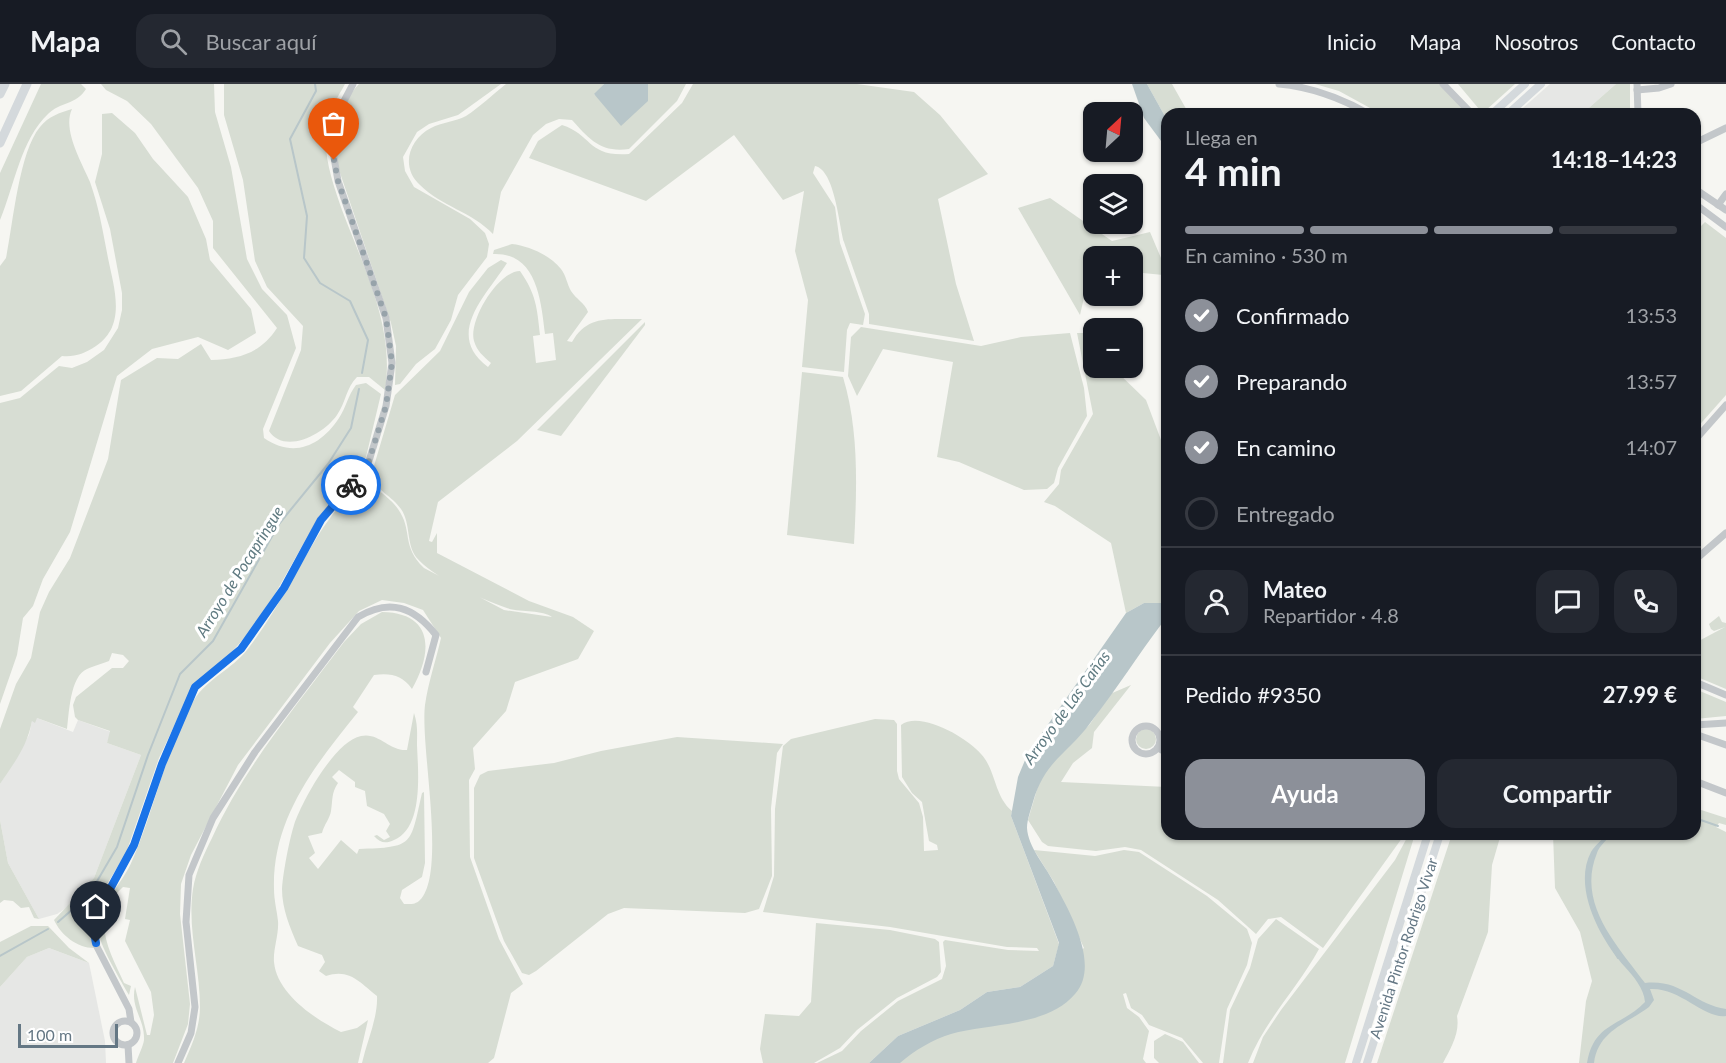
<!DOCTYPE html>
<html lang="es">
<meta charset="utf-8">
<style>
:root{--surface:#171b24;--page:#242831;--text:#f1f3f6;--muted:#9ea1a6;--line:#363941;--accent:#8c9099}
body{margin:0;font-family:Lato,sans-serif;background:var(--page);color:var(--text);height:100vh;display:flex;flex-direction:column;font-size:22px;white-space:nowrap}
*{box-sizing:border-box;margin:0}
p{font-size:20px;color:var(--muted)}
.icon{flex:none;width:33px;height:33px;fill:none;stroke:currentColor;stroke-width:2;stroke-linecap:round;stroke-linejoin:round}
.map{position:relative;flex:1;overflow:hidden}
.drawer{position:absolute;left:1161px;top:24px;width:540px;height:732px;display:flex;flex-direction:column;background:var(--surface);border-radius:18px;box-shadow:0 2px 4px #0004}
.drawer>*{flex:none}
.needle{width:39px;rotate:26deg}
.buttons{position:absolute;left:1083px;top:18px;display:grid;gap:12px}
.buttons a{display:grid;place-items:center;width:60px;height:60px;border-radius:12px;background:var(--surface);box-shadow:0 2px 4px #0004;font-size:30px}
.scale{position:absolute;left:18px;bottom:15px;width:100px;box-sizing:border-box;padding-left:6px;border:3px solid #647784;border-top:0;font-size:16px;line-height:21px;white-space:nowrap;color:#647784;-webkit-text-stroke:4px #fff;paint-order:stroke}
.pin{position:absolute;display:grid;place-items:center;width:51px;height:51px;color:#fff;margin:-62px -26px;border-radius:50% 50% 50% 0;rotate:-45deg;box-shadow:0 0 6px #0007}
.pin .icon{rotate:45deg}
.courier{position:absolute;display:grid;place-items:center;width:60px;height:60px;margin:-30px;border:4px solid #1a73e8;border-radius:50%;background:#fff;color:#222;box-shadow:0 2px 8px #0007}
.overview em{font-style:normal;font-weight:700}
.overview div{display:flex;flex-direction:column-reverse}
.overview{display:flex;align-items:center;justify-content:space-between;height:102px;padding:0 24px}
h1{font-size:39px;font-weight:700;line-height:45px}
.bar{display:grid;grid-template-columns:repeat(4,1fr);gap:9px 6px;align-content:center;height:72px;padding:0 24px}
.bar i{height:8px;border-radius:4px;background:var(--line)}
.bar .current{background:var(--accent)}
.bar p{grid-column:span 4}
.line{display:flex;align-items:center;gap:15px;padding:0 24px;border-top:2px solid var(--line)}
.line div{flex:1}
.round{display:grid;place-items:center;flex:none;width:63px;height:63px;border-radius:18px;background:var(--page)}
ol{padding:0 24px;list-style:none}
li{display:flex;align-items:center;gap:18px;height:66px}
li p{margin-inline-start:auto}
li .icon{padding:6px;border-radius:50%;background:var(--accent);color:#fff;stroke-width:4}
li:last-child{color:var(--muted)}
li i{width:33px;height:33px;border:3px solid var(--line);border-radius:50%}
.button{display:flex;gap:12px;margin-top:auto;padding:12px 24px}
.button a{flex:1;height:69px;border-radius:18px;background:var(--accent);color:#fff;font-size:24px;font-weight:700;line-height:69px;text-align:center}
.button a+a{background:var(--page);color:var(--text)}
header{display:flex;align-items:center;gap:36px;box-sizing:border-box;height:84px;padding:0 30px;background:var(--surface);border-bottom:2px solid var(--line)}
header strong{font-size:28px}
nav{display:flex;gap:33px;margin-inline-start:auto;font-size:21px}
.search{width:420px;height:54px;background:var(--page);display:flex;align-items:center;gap:15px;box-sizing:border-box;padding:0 21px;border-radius:18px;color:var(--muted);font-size:22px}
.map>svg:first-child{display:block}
.built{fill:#e6e7e5}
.green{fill:#d7ddd3}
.water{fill:#b8c6c9}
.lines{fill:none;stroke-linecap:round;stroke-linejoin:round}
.stream{stroke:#b8c6c9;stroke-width:2}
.minor{stroke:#c3c7ca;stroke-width:7}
.major{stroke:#d4d9dc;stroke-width:8}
.highway{stroke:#d4d9dc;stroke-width:9}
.done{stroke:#97a3aa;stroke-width:6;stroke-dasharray:0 10.8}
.route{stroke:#1a73e8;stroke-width:8}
.labels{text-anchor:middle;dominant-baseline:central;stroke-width:6;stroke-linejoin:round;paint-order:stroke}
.street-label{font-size:15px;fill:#647784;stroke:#fff}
.water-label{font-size:16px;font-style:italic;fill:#5f7a81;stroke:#fff}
</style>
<header>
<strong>Mapa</strong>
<div class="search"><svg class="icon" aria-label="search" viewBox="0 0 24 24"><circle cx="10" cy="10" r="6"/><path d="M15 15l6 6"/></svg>Buscar aquí</div>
<nav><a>Inicio</a><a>Mapa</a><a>Nosotros</a><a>Contacto</a></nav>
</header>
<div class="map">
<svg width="1726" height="979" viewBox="0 0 1726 979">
<rect width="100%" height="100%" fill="#f6f6f2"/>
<g class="built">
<path d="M1550,0H1616L1582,30H1516Z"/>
<path d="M37,634L73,648L78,636L111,648L107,659L141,671L94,794L72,820L57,830L39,835L8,779L0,736V700L29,651L32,637Z"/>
<path d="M49,864L89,879L105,957L106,979H0V903L27,873Z"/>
</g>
<g class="green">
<path d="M41,0H81L86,5C76,21 60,18 48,30C21,55 14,103 0,136V89Z"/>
<path d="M101,0H214L215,28L231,83L247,175L262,205L287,231L296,264L263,345L264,354C293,374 320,363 339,334C346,324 348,311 356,301L366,299L381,310L366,373L360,385L318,434L275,510L247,551L229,571L194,600L159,674L126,769L90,828L89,843L94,864C77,864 61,851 54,836L94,794L141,671L107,659L110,647L78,636L75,633L73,621L76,613L112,584H123L129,577L123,571L112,569L109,577C102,580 93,582 87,585C70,592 69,630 67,645L37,634L35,639L32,637C27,663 14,679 0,700V645L16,600L31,574L40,528L49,508L70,474L108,375L121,296L157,274L178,275L201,260L211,276C239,275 261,269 277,244L213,164V137L198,104L151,40L127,17L106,6Z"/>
<path d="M224,0H345C338,13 329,26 327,41C322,71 333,99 342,126C364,184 395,244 385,306L369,293H357C346,304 346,318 337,331C324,350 285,371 269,347L301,266L303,242L267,203L255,177L243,96L224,31Z"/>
<path d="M359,0H501L458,31L429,40L417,48L403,73L405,87L414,103L470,135L485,149L489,160L487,173L458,211L451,236L435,265L416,280L400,300L395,301L396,262L391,239L337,80C336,53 339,20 359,0Z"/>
<path d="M506,0H604L594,11L648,17V0H686L677,17L629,65C601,69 589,55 572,36L559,35L546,40L533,51L501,108L493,150C472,128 441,122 420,101C400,83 409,55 431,44C442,38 455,38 466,32C480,23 493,10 506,0Z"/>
<path d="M693,0H857L914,8L940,31L988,90L938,115L956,200L974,257L869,240V230C861,206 852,182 844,158C839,142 835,86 815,82L813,89L835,123L840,159L865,230L863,241L850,239L847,246L844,288L802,283L808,216L795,167L804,107L783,116L734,51L646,117L529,74L538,57L562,41C593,51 587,73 629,70L682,19Z"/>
<path d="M1147,0H1172L1189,30H1167V36Z"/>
<path d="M1315,0H1448L1471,30H1381L1339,7Z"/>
<path d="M1458,0H1515L1485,27L1479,25Z"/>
<path d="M1616,0H1630V30H1582Z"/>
<path d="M72,25C62,46 82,79 90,98C99,123 103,148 108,174C114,204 127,241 96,262C84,270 75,273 62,272L21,307L0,312V182L6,174C13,140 19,68 40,43C49,32 59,29 72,25Z"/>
<path d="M112,29L135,49L153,75L188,113L206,155L210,176L251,225L256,249L228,266L198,253L152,265L117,292L70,448L43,495L33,522L23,534L17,571L0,620V319L20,314L59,282L72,284L87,278L104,266L118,244L122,226V209L110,145L95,98L102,70V30Z"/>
<path d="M1050,114L1112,157L1150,148L1161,174L1163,191L1133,188L1132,172H1094L1093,183H1091L1080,231L1018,124Z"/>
<path d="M1705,138L1726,154V311L1695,346V148Z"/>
<path d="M512,160C529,162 550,171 561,185C566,191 567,200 571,207C576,215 585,219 588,228L567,257L572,258C588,229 613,236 642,235L517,357L438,418L429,457L432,458L437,449V469L529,517L573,533L594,547L578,575L515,598L506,627L473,664L475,685L469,696L470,773L499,855L523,900L511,909L494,974L488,979H362C367,957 378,934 377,912C360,899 350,884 326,892L319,887L325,878L322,871L298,862C290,844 282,825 282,805C283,789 289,757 294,741C302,717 335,657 361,652C379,648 389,667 407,666L414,629C418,641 417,649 417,661C418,687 424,744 394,756C386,760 380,759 374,752L377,751L384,756L390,753L386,747L390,740L384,730L367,722L365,707L355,703V698L339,686L332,693L338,699C331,710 333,715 331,727C330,734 324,741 322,749L308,752L315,769L309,774L318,785L341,756L357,770L359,765C414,763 410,762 422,709L424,708L425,779L422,793L402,806L400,814L404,820C410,820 415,821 420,816C447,788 420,663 425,621C428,599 436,576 441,554L423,526L404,519L382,516L359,527L330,559L238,681L191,771L181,800L180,830L190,920L188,940L173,979H136C138,972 143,963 144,956C145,935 130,924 135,903L147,951H150L154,931L151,908L125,857L130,836L125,835L130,804L123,803C89,834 109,866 124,899L131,902L129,911C122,899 100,862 99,850C96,822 122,801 132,777C155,725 165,666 194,616C207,595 232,585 247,566C275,530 295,489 319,450C333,428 350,409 367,390C372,406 389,411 398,425C413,446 401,462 424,484L504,526L552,533C542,525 518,529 504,523C481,515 431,492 416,473C406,459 411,440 401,425C392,412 376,406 371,392L395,311L440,267L469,208L488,184L501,176L507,179C486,212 444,250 488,283L491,279C483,272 477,267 474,257C468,237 498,187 520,187C536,210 537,223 540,251L533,252L536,279L556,276L553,249L545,250C541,217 537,168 493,170L494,166Z"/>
<path d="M645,238V241L561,352L537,346Z"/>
<path d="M861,243L981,262L1021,253L1070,249L1084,304L1087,332L1058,384L1054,399L1047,405L1024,406L959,378L937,373L953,278L883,265L857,312L848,292L851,253Z"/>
<path d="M1077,249H1084L1093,261L1094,284H1113L1146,316L1167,372V519H1144L1126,529L1111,459L1055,422L1044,418L1059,400L1061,386L1093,330Z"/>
<path d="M802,288L843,293C859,346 857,404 854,460L787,451Z"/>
<path d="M382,528C434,529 433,568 412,605C402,591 391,589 374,591L353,623L358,628C316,680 272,734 274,805C274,816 277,827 278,837C279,851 273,865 274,878C277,910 315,935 341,948L357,944L368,936L358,979H184C192,961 200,943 200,923C200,883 187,845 193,805C196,787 204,770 212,754C245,682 297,621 344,558L361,540Z"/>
<path d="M1719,532L1722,538L1726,539V605L1695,592V559L1725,543L1714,547L1711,545L1709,540Z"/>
<path d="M1131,601L1094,648L1092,664L1073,679L1061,698L1167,703V750H1405L1323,864L1281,833L1268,835L1256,850L1218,816L1141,766L1125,763L1096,767L1048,762L1042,758L1028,736L1038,702L1048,683L1090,640L1110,610Z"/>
<path d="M1695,605L1726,618V632L1695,635Z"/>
<path d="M875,635L894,636L897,640V687L899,695L919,719L923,733L924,767L938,766L937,761L929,757L922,718L912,709L902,693L901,641C920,626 968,654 981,670C996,686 994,712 1012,727L1011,732L1059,860L1053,882L1020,903L987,908L960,926L898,952L869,979H817L842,967L861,947L898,917L942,895L946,882L943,858L945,856L1008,866L1039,867L1037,864L1007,863L890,843L763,828L774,792L775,725L783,662L791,655Z"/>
<circle cx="1146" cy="655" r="10"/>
<path d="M677,653L783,660L777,669L771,724L772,792L759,825L745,829L624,824L608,830L536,887L529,891L522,889L504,857L474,774V704L480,691L488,687L554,679L601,667Z"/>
<path d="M1695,724L1726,734V741L1719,739L1716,743L1726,748V979H1579L1586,917L1592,897L1580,848L1555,804L1553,750H1695Z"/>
<path d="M0,736L8,779L39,835L34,834L29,823L21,824L13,817L4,816L0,819Z"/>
<path d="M1409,750H1415L1345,979H1253L1263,953L1281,926L1395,776Z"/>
<path d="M1452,750H1501L1492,781L1488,848L1457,932C1460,949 1451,964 1443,979H1377Z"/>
<path d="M1034,766L1095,772L1124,766L1139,768L1207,812L1247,845L1252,859L1247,881L1227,925L1219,979H1203L1182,954L1149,941L1142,931L1131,924L1126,909L1123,910L1127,924L1139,933L1149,947L1143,975L1146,979H881L912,953L973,944L1084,864L1054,798Z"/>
<path d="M1276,835L1319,865C1297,905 1265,936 1248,979H1223L1230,926L1250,884L1258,855Z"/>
<path d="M816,839L890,846L935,855L939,858L941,888L937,893L897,914L857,946L840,964L814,979H763L760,965L765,930L799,932L811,918Z"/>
<path d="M31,842H48L69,864L89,879L49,864L27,873L0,903V858Z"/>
<path d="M1165,950L1183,958L1199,979H1159L1154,974V957Z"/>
</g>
<g class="water">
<path d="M604,0H648V17L621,42L594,10Z"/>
<path d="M1132,0H1147L1167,36V65L1144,34Z"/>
<path d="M1144,519H1167V538H1163C1138,571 1116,606 1091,638C1068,670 1045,676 1033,718C1031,725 1027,736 1027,744C1028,763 1045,781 1053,797C1069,826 1101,881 1075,910C1047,943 989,939 951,950C933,955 914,967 900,979H869L898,952L960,926L987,908L1020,903L1053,882L1059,859L1011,732L1018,693L1028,669L1126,529Z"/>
<path d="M1605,750H1610C1607,757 1599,762 1597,769C1576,820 1618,862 1645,899C1682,895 1695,921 1726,925V932C1704,935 1680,903 1650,905L1654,916L1649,923C1626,940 1598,947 1594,979H1587C1594,938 1621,943 1645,918C1644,904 1633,892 1625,883C1601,856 1572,804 1591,768C1595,761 1602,757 1605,750Z"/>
</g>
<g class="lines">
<g class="stream">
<path d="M315,0L316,7L290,55L307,132L304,174L320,199L350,217L368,256L362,289"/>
<path d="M1695,734L1718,742"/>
<path d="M58,838L89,811L117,763L148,671L180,590L213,557L279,440L328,380L351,344L359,305"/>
<path d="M1612,864L1618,874"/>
<path d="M0,872L48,845"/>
</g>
<g class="minor">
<path d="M1279,0C1311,3 1341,14 1369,30"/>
<path d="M1443,0L1472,30"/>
<path d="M1637,0L1638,30"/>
<path d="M1637,6L1659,4L1671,0"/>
<path d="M1695,59L1726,44"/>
<path d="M1695,105L1726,126"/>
<path d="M1695,120L1726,143"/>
<path d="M1718,121L1726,110"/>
<path d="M1695,356L1726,321"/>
<path d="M1695,476L1726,449"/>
<path d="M1695,598L1726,611"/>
<path d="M1695,641L1726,639"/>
<circle cx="1146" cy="656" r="14"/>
<path d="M1695,650L1726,661"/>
<path d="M1158,664L1167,669"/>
<path d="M1695,697L1726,709"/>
<circle cx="125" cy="949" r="12"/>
<path d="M131,938L129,925L95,859L92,838L134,761L162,680L195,603L241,565L284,504L320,436L368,380L386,322L392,279L386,234L338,97L331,56L335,34L353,0"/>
<path d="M128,961L129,979"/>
<path d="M178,979L191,949L195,923L186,838L189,791L213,734L255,668L358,533C390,514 414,523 436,551L426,588"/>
</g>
<g class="major">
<path d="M1492,30L1525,0"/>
<path d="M1508,30L1541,0"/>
<path d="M1356,979L1428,750"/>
<path d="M1367,979L1440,750"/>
</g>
<g class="highway">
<path d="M0,10L5,0"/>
<path d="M0,59L27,0"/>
</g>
</g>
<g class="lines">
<path class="done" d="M334,76L338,97L386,234L392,279L386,322L368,380L351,401"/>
<path class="route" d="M96,859L92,838L134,761L162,680L195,603L241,565L284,504L321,436L351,401"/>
</g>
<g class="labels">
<g class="street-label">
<text transform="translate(1403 864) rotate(-72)">Avenida Pintor Rodrigo Vivar</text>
</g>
<g class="water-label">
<text transform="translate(239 487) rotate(-58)">Arroyo de Pocapringue</text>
<text transform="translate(1066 623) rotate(-54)">Arroyo de Las Cañas</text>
</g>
</g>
</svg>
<div class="buttons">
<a><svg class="needle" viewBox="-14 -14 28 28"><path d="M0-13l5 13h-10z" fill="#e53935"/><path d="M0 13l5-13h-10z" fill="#9ea1a6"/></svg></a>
<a><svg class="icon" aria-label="layers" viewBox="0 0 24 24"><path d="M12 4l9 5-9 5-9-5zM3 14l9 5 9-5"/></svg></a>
<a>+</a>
<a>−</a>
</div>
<div class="scale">100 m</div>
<div class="pin" style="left:334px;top:76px;background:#ea580c"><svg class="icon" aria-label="bag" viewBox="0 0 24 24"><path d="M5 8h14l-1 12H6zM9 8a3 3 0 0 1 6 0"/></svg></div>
<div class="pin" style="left:96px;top:859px;background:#1f2937"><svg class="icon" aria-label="home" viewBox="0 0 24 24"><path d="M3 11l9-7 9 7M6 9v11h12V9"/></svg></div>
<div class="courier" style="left:351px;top:401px"><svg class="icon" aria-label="bike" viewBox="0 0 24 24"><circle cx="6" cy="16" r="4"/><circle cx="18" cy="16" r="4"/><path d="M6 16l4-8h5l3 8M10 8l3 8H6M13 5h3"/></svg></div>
<section class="drawer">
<div class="overview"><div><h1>4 min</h1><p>Llega en</p></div><em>14:18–14:23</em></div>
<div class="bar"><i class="current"></i><i class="current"></i><i class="current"></i><i></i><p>En camino · 530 m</p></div>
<ol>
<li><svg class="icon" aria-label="check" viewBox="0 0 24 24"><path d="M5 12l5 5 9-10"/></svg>Confirmado<p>13:53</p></li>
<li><svg class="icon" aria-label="check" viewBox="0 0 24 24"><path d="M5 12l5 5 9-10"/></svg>Preparando<p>13:57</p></li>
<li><svg class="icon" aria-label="check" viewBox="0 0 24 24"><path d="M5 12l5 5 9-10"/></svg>En camino<p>14:07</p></li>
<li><i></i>Entregado</li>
</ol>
<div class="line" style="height:108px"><a class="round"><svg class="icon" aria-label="person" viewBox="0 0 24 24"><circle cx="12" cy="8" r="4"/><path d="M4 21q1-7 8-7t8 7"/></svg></a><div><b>Mateo</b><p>Repartidor · 4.8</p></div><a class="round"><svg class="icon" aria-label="chat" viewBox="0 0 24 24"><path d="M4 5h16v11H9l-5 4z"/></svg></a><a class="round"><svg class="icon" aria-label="phone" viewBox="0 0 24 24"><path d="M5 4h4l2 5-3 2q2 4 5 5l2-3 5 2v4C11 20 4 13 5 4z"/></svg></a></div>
<div class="line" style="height:78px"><div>Pedido #9350</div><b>27.99 €</b></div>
<div class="button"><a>Ayuda</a><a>Compartir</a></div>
</section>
</div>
